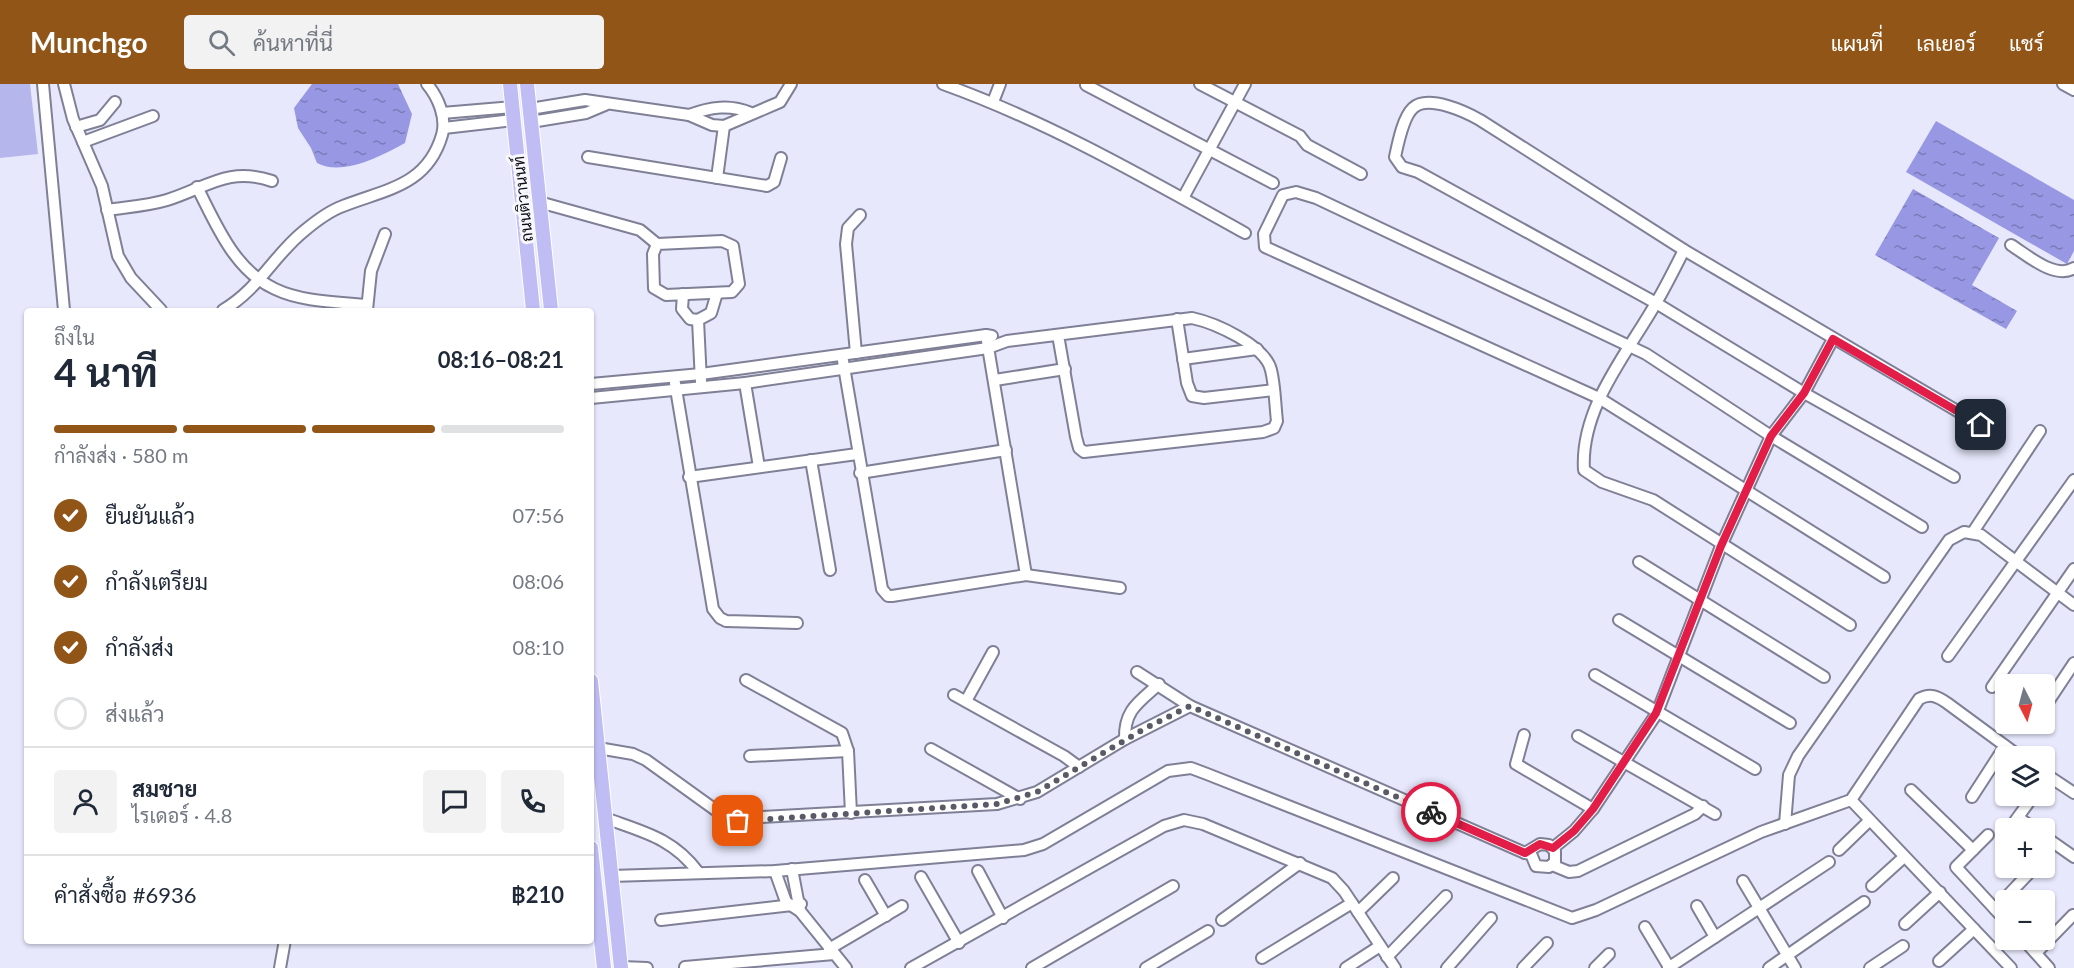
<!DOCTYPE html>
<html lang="th">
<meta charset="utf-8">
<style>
:root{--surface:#fff;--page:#f2f2f3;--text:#1f2937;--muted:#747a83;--line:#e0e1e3;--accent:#925518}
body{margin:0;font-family:Lato,Sarabun,sans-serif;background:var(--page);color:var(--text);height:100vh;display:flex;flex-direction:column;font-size:22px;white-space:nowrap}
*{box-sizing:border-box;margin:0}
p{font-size:20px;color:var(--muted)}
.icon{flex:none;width:33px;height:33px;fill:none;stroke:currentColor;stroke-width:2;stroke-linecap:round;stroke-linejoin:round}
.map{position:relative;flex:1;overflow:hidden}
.side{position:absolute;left:24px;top:224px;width:570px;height:636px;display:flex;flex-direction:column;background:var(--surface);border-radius:6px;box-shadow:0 2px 4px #0004}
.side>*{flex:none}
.needle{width:39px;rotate:174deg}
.controls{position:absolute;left:1995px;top:590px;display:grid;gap:12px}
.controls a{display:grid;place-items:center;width:60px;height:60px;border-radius:6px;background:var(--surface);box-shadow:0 2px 4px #0004;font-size:30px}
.pin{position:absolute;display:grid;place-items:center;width:51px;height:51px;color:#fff;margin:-26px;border-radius:12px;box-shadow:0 3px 9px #0006}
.courier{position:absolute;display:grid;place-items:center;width:60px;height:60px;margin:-30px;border:4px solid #e11d48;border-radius:50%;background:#fff;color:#222;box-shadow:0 2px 8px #0007}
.headline em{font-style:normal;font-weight:700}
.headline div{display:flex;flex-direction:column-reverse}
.headline{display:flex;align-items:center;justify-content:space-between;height:102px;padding:0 30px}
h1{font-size:39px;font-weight:700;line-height:45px}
.bar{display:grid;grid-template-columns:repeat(4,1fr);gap:9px 6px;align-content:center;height:72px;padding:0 30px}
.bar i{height:8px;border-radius:4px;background:var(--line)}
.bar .selected{background:var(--accent)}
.bar p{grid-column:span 4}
.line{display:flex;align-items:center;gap:15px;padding:0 30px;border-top:2px solid var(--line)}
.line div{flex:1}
.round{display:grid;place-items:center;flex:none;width:63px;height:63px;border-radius:6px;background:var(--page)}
ol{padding:0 30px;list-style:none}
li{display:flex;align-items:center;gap:18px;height:66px}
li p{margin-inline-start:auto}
li .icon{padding:6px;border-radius:50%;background:var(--accent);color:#fff;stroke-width:4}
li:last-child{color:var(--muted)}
li i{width:33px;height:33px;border:3px solid var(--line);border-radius:50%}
header{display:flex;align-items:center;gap:36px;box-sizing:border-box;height:84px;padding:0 30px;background:var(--accent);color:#fff}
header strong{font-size:28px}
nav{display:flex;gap:33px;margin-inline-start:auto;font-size:21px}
.search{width:420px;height:54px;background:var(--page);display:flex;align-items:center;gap:15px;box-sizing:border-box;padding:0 21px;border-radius:6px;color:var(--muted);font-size:22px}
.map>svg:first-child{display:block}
.grass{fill:#b5b6ec}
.water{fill:url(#water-ripples)}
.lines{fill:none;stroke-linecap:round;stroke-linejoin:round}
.minor-casing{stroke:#7f8096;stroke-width:14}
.major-casing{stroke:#fff;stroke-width:16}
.minor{stroke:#fff;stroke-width:10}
.major{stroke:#bfbdf4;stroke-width:14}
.done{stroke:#595a66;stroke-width:6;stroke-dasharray:0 10.8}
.route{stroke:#e11d48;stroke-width:8}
.labels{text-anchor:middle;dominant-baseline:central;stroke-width:6;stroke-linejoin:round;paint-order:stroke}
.street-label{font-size:16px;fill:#0d0d15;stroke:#f7f7fc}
</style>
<header>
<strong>Munchgo</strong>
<div class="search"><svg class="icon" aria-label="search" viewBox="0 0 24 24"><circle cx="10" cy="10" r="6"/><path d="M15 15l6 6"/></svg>ค้นหาที่นี่</div>
<nav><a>แผนที่</a><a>เลเยอร์</a><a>แชร์</a></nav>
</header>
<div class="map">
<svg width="2074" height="884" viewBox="0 0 2074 884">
<defs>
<pattern id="water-ripples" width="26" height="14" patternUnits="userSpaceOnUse" patternTransform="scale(1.5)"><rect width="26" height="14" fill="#9897e4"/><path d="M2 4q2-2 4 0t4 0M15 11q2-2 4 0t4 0" fill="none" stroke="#7a7ab8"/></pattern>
</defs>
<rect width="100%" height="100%" fill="#e7e8fc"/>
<path class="grass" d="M0,0H30L38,70L0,74Z"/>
<g class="water">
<path d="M312,0H398L412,30L405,59C383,71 343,93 317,79L311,64L298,44L294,24Z"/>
<path d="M1936,37L2074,116V167L2067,180L1906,88Z"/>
<path d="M1913,105L1999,154L1972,201L2017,227L2006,245L1875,171Z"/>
</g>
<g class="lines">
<defs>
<g id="minor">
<path d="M43,0L64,226"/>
<path d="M64,0L73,35L102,102L118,172L131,194L161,226"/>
<path d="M943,0C1049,38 1146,94 1245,149"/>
<path d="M1200,0L1300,52L1307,61L1361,90"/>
<path d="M2063,0L2074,6"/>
<path d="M1086,1L1273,99"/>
<path d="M993,18L1000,0"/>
<path d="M530,25L585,16L689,31L712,41L724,42L780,18L791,0"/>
<path d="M442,29L512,23"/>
<path d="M689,31C710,23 730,20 751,29"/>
<path d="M531,38L586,29L605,21"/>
<path d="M76,43L100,36L115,18"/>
<path d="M444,44L513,36"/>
<path d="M83,58L153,32"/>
<path d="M588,73L767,102L774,98L781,74"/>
<path d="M717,94L724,42"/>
<path d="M197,103C216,140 234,186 275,205C302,218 338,218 367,221"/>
<path d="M1183,114L1245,0"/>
<path d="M539,118L640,146L657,160"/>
<path d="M107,126C127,123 147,122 167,116C206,104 228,82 272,97"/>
<path d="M722,157L733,162L739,200L732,208L666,211L654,204L653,170L657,160Z"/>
<path d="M2011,161C2027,171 2055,196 2074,184"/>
<path d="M1684,166C1675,184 1666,202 1656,219C1627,270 1580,324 1584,386L1602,398L1653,416L1850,541"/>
<path d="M683,210L682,225L690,235L698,236"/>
<path d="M223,226C258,206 274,171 304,147C316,137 329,127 343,122C386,105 427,102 442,51C447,34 438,13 427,0"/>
<path d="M367,226L371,187L385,150"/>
<path d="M1177,235L1187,299L1192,312L1204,314L1274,306"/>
<path d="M856,269L846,160L848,144L860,131"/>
<path d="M842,271L882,505L888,512H892L1026,491L986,251"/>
<path d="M1183,275L1257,265"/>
<path d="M995,296L1065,285"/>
<path d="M701,298L698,236L711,229L717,209"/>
<path d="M675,299L713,525L720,534L726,537L797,539"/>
<path d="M745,299L759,383"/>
<path d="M591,300L701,290L986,251L992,252"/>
<path d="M591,314L745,299L988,264L1007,257L1192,234C1215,239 1265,261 1271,286C1275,302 1275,320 1277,337L1274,344L1263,348L1084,368L1079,364L1076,353L1058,251"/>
<path d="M811,376L830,486"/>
<path d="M860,389L1006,366"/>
<path d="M689,393L857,370"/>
<path d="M1954,393L1804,309L1656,219L1418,88L1402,83L1395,73C1398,59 1403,33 1413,24C1428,10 1466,28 1480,36L1684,166L1981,341"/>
<path d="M1973,448L2040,347"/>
<path d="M1639,478L1824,593"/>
<path d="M1026,491L1120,504"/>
<path d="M1884,493L1599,314L1265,163L1264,150L1283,111L1296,108L1316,114L1646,270L1771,352L1922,443"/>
<path d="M1619,536L1790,639"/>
<path d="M1948,572L2074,396"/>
<path d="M1137,588L1190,622"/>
<path d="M1595,591L1755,685"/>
<path d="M746,596L842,649L848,667L851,729"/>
<path d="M1992,603L2074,485"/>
<path d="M954,611L1064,672L1079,683"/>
<path d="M966,617L993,568"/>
<path d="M2044,624L2074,579"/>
<path d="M1524,651L1516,680L1593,725"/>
<path d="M1578,652L1715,730"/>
<path d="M1125,655C1124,626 1139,618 1159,600"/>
<path d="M598,664L633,670L646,676L728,735L997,720L1037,708L1125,655L1190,622L1525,769"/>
<path d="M931,665L1020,715"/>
<path d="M750,672L848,667"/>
<path d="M2044,689L2074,709"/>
<path d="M1911,706L1973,766"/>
<path d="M1972,713L2005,662"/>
<path d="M1851,716L2011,884"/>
<path d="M605,734C643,748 673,754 698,788"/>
<path d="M2019,734L2033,744"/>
<path d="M1785,740L1789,691L1798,672L1949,456L1964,448L1981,451L2074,521"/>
<path d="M2010,744L2034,711"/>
<path d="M1988,751L1956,783L2006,837"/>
<path d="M2044,752L2074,773"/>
<path d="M1540,760L1549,761L1555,767V778L1549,783L1536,782L1531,770L1525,769Z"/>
<path d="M1553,764L1574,747L1593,725L1657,629L1721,462L1771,352L1804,309L1833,255"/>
<path d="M1839,766L1869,737"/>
<path d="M1552,781L1569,788L1578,787L1695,730L1703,722"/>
<path d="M792,785L800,827"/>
<path d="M775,787L786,818L800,827L846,884"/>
<path d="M978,787L1003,834"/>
<path d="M611,792L775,787L1024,766L1043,760L1168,687L1191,684L1207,690L1572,834L1596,826L1761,748L1851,716L1919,615C1930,609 1937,612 1947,619L2019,672"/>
<path d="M921,793L959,859"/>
<path d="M865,796L886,832"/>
<path d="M1743,797L1795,884"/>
<path d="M1872,802L1904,773"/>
<path d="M1697,822L1715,853"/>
<path d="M1995,825L2030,788"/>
<path d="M1358,828L1393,794"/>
<path d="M661,836L801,820"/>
<path d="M1222,836L1300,779"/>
<path d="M1905,840L1940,808"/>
<path d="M1645,843L1669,883"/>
<path d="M2023,855L2049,884"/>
<path d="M829,865L902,822"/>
<path d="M2036,869L2073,831"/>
<path d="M1387,873L1446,812"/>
<path d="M1262,874L1352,819"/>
<path d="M1939,877L1974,845"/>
<path d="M621,883L647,884"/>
<path d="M685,883L834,870"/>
<path d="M280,884L285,856"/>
<path d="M911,884L1164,742L1184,736L1203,740L1332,794L1344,807L1395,884"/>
<path d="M1032,884L1173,802"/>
<path d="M1146,884L1208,847"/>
<path d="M1346,884L1380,862"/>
<path d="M1447,884L1491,834"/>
<path d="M1523,884L1547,859"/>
<path d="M1595,884L1609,870"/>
<path d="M1668,884L1829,778"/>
<path d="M1769,884L1864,818"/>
<path d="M1870,884L1903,862"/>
</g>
<g id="major">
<path d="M510,0L533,226"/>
<path d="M527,0L551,226"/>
<path d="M591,597L621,884"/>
<path d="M591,764L604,884"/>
</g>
</defs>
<use href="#minor" class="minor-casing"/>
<use href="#major" class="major-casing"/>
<use href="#minor" class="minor"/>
<use href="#major" class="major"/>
</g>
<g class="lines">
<path class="done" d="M738,737L997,720L1037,708L1144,645L1190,622L1431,728"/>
<path class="route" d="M1431,728L1525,769L1540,760L1553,764L1574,747L1593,725L1656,629L1721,462L1771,352L1804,309L1833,255L1981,341"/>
</g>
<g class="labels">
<g class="street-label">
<text transform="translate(522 115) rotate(-96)">ถนนติวานนท์</text>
</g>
</g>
</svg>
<div class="controls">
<a><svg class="needle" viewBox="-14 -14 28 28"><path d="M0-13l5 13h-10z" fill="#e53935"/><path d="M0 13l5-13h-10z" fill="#747a83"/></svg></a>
<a><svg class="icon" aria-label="layers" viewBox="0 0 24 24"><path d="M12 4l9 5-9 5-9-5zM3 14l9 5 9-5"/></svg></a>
<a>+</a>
<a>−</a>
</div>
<div class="pin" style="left:738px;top:737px;background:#ea580c"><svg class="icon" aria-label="bag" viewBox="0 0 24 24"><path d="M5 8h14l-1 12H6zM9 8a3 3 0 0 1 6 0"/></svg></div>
<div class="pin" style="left:1981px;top:341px;background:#1f2937"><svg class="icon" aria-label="home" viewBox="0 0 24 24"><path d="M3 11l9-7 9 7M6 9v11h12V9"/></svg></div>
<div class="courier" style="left:1431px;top:728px"><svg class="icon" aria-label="bike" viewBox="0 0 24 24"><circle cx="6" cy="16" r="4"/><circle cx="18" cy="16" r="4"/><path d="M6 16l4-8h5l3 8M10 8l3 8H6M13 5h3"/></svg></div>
<section class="side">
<div class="headline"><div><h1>4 นาที</h1><p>ถึงใน</p></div><em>08:16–08:21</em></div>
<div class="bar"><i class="selected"></i><i class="selected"></i><i class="selected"></i><i></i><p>กำลังส่ง · 580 m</p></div>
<ol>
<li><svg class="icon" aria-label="check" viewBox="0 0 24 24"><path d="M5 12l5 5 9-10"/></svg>ยืนยันแล้ว<p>07:56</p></li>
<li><svg class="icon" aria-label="check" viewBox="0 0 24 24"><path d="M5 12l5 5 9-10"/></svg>กำลังเตรียม<p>08:06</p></li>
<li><svg class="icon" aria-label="check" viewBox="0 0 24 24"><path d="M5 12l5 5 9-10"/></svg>กำลังส่ง<p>08:10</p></li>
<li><i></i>ส่งแล้ว</li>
</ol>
<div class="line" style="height:108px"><a class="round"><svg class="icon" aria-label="person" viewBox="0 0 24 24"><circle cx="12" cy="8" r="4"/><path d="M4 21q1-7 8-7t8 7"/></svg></a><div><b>สมชาย</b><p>ไรเดอร์ · 4.8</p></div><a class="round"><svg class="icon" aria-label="chat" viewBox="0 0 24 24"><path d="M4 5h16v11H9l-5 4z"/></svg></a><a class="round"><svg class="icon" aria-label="phone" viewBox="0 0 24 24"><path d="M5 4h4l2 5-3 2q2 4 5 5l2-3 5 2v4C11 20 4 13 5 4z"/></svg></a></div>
<div class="line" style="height:78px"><div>คำสั่งซื้อ #6936</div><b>฿210</b></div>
</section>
</div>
